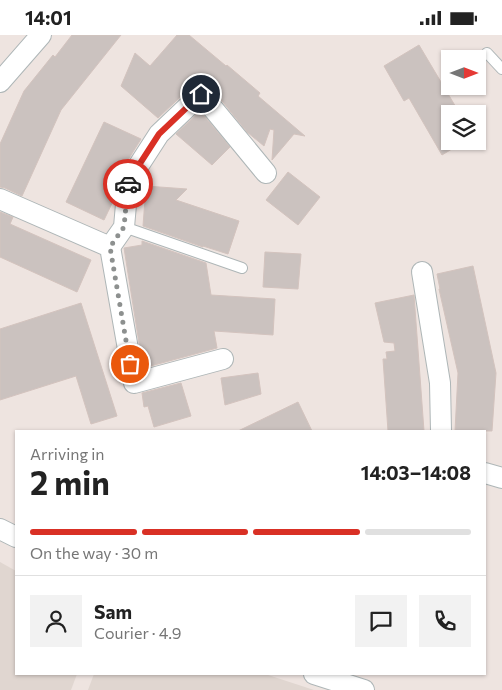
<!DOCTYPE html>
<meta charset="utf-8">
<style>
:root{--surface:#fff;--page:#f2f2f2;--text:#222;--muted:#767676;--line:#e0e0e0;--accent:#d93025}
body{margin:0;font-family:Commissioner,sans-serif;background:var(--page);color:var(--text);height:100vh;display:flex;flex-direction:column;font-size:19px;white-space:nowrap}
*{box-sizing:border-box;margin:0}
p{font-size:16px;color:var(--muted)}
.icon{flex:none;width:28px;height:28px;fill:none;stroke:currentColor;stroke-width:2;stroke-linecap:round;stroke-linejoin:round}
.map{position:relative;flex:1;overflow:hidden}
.side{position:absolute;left:15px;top:395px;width:471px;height:245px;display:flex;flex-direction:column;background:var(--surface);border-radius:0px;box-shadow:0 1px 4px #0004}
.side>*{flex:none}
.needle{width:32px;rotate:90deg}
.buttons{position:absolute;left:441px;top:15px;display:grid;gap:10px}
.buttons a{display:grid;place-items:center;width:45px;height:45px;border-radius:0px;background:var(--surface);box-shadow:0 1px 4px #0004;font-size:25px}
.pin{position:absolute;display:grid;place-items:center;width:42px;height:42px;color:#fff;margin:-21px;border:2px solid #fff;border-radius:50%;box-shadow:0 1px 5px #0007}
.courier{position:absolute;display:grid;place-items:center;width:50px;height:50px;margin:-25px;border:4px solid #d93025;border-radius:50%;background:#fff;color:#222;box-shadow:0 1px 6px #0007}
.overview em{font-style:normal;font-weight:700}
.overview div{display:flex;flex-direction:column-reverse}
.overview{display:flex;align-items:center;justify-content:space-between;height:85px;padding:0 15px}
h1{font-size:32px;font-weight:700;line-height:38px}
.bar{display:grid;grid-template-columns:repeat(4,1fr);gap:8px 5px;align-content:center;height:60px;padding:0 15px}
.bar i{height:6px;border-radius:4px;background:var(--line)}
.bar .active{background:var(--accent)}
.bar p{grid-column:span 4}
.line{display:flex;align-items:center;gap:12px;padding:0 15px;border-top:1px solid var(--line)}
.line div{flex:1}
.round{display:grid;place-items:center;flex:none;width:52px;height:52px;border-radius:0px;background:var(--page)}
.status{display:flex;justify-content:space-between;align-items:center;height:35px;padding:0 25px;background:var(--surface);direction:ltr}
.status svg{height:14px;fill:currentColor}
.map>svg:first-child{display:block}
.education{fill:#e0d6d0}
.building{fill:#cbc2bf;stroke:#d3c3be}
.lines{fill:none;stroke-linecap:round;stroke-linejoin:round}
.lane-casing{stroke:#aeb6b7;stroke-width:12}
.street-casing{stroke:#aeb6b7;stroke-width:22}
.lane{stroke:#fff;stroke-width:10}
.street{stroke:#fff;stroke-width:20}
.done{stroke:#8d908f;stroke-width:5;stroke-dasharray:0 9}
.route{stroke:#d93025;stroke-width:6}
</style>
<div class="status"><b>14:01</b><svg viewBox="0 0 49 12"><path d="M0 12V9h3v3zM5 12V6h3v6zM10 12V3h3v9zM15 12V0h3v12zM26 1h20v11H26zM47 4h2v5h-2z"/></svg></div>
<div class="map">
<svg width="502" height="655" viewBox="0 0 502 655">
<rect width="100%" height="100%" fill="#eee4e0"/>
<g class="education">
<path d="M0,527L16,536V639H77L71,655H0Z"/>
<path d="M94,639H265L314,655H88Z"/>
</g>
<g class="building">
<path d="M72,0H121L61,75L22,161L5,153L0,152V109L24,56L53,20L55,22Z"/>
<path d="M177,0H189L226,31L227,30L260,58L258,61L305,101L294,99L272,125L274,95L270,94L264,111L247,97L210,51L204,48H198L193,50L158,83L121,51L135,18L150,31Z"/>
<path d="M419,10L460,79H450V106H465L442,120L409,63L404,66L384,31Z"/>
<path d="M200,76L230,112L212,130L176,99Z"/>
<path d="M104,87L141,104L118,141L116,146L115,162L104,185L66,167Z"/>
<path d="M288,137L320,162L298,190L266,165Z"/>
<path d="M146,151L187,154L176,165L239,186L228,219L203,211V212L143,191Z"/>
<path d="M0,177L13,182L10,189L91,225L77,257L0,222Z"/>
<path d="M142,206L206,228L211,260L275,264L273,300L214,296L217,313L143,333L124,213L142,210Z"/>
<path d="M265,217L301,219L298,254L263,252Z"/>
<path d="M473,231L496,338L492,396H455L458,338L439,254H440L437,239Z"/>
<path d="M414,260L424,396H388L383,324H387L386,317L395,316L394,308L384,307L375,268Z"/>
<path d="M81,268L117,381L91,389L76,341L0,365V294Z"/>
<path d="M258,338L261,359L225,370L221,343Z"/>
<path d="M181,348L191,381L154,392L148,371L144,372L142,358Z"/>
<path d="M298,367L312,396H238Z"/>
</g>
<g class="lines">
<defs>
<g id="lane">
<path d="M487,18L502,34"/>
<path d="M124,192L242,233"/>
</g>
<g id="street">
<path d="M0,47L41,0"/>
<path d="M0,164L110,212L134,348L223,324"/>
<path d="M110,212L124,192L128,147L159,99L201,59L266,138"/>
<path d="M422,237L440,348L441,396"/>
<path d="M485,438L502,443"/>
<path d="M0,494L16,502"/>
<path d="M314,639L364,655"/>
</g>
</defs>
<use href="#lane" class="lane-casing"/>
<use href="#street" class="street-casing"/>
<use href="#lane" class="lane"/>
<use href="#street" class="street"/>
</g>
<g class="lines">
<path class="done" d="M128,149L124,192L110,212L130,329"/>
<path class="route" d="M128,149V147L159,99L201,59"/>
</g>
</svg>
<div class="buttons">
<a><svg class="needle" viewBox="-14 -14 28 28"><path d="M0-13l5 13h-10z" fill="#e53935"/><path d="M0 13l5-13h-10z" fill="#767676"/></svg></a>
<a><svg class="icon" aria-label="layers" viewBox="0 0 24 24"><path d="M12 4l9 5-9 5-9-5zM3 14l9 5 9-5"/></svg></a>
</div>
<div class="pin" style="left:130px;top:329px;background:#ea580c"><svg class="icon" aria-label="bag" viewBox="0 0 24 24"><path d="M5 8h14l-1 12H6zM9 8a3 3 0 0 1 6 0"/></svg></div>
<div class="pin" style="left:201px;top:59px;background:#1f2937"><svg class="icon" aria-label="home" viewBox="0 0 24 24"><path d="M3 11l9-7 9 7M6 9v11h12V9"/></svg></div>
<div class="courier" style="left:128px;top:149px"><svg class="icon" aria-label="car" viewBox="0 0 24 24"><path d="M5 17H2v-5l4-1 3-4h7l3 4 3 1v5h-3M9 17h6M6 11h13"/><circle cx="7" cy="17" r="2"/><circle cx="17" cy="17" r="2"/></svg></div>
<section class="side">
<div class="overview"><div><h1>2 min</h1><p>Arriving in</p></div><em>14:03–14:08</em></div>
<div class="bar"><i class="active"></i><i class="active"></i><i class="active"></i><i></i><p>On the way · 30 m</p></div>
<div class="line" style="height:90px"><a class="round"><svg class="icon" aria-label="person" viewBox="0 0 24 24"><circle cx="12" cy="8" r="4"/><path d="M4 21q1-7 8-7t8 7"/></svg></a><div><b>Sam</b><p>Courier · 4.9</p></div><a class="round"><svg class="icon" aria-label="chat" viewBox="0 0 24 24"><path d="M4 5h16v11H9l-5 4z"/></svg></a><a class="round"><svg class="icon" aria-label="phone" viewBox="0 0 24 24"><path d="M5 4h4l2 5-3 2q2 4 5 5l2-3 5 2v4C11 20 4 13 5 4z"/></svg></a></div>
</section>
</div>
